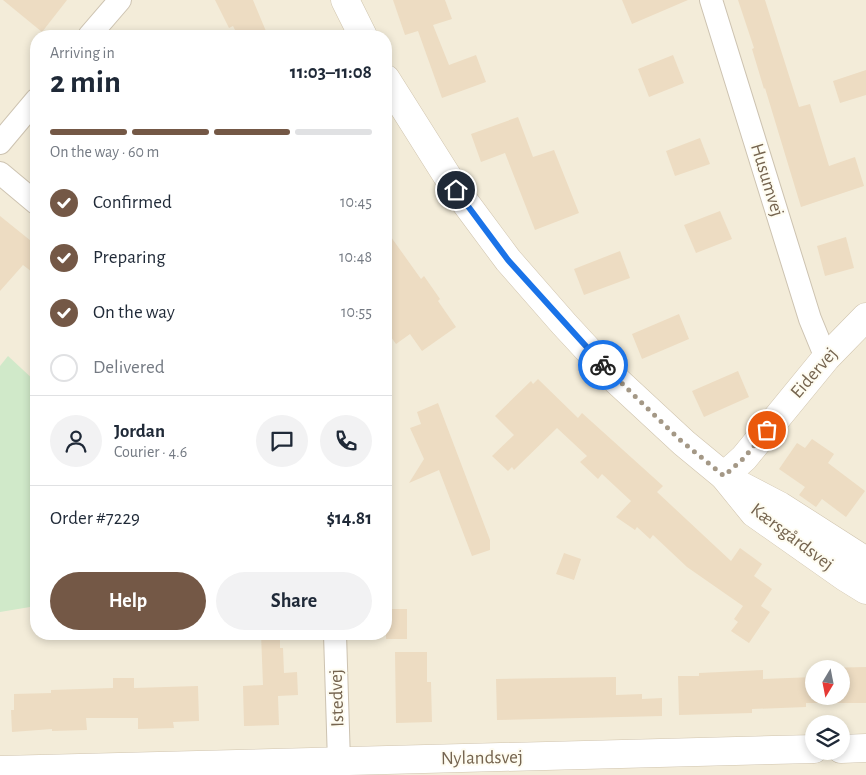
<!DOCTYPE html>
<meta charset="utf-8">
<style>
:root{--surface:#fff;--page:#f2f2f3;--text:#1f2937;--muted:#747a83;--line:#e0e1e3;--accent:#745846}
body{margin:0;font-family:"Alegreya Sans",sans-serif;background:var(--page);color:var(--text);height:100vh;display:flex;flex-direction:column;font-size:19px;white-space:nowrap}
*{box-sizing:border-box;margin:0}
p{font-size:16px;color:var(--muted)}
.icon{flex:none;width:28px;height:28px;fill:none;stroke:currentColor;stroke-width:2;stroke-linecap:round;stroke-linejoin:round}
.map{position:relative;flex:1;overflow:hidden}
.drawer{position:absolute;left:30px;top:30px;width:362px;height:610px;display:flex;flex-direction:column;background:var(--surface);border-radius:20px;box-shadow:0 2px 8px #0003}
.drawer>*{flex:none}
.needle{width:32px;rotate:190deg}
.fabs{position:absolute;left:805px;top:660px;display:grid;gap:10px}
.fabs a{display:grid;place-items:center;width:45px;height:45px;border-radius:50%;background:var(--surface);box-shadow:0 2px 8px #0003;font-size:25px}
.pin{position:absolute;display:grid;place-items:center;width:42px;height:42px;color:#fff;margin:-21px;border:2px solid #fff;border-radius:50%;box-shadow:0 1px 5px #0007}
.courier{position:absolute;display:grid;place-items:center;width:50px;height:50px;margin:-25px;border:4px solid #1a73e8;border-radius:50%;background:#fff;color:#222;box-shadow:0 1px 6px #0007}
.head em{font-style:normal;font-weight:700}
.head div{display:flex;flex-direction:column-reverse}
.head{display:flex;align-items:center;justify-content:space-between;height:85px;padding:0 20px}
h1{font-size:32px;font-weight:700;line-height:38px}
.bar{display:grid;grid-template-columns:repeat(4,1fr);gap:8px 5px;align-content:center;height:60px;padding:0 20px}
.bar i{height:6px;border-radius:4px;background:var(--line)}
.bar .active{background:var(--accent)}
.bar p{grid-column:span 4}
.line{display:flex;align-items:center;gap:12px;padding:0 20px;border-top:1px solid var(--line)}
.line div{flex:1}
.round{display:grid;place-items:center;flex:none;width:52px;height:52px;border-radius:26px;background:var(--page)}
ol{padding:0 20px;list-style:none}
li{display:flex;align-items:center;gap:15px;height:55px}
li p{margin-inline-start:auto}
li .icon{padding:5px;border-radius:50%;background:var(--accent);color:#fff;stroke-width:4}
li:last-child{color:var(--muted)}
li i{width:28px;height:28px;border:2px solid var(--line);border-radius:50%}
.cta{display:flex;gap:10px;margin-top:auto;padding:10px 20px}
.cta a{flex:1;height:58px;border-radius:30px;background:var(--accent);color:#fff;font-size:20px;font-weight:700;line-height:58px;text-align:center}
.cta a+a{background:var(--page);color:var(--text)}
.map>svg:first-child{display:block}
.residential{fill:#f3ecd9;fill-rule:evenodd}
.green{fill:#d0e9c9}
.building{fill:#eddcc2}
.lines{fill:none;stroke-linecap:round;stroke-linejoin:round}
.street-casing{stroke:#cdc3b1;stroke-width:24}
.secondary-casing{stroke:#d0c4ae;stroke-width:29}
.street{stroke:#fff;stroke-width:22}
.secondary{stroke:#fff;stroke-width:28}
.done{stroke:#a49886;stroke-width:5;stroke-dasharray:0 9}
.route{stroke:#1a73e8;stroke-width:6}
.labels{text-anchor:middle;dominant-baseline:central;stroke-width:4;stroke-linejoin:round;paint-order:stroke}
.street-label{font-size:19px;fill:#75644f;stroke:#fefcf1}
</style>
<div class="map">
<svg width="866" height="775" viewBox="0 0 866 775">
<rect width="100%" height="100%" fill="#fbf8eb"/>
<path class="residential" d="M0,0H866V775H0ZM36,36H386V634H36ZM814,669H841V696H814ZM814,724H841V751H814Z"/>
<path class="green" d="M8,356L36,382V606L0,612V366Z"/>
<g class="building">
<path d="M3,0H67L42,32Z"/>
<path d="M215,0H253L268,36H238L233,26L229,28Z"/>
<path d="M393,0H445L452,19L433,25L449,65L476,55L486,82L442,98L418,31L405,35Z"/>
<path d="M622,0H688L632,24Z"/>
<path d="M738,0H765L799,107L810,104L829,166L855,157L864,186L801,207L765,88L764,89L752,49L754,48Z"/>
<path d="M673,55L684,83L649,97L638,69Z"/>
<path d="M866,70V95L840,103L833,81Z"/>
<path d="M518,117L533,157L554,150L579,213L535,230L505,153L481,162L471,134Z"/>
<path d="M700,138L710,164L675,176L666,151Z"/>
<path d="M720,211L732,239L696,253L684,225Z"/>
<path d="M0,216L36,245V275L23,265L0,291Z"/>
<path d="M386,230L421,279L424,276L440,299L438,301L456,327L422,351L410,334L396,344L386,330Z"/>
<path d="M846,237L854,268L825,276L817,246Z"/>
<path d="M620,251L630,278L584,295L574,269Z"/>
<path d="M679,314L689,339L642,359L632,334Z"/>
<path d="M738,371L749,397L704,417L692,391Z"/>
<path d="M538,379L578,418L582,413L663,486L657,492L731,561L740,548L762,564L754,576L772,589L761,606L770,612L749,643L731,631L738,622L734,619L743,606L687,567L653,535L650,539L637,527L635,530L616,517L631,501L602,474L598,479L580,462L587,456L557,428L514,470L512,467L508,471L492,456L514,435L495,416L531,381L533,384Z"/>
<path d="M438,403L490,540V550L472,556L439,470L409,483L424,459L410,428L421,424L417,412Z"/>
<path d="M812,439L834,454L828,463L865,491L846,517L822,499L816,507L799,495L805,487L779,469L797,443L805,448Z"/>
<path d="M564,553L581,559L574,580L556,574Z"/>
<rect x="386" y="609" width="21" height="30"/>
<path d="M261,634H280V648H283L284,673L297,672L298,695L278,696L279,725L244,726L243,686L263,685Z"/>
<path d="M395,652H427V682H431L432,722L396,723Z"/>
<path d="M866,667V703H806V707L752,709V713L679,715L678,676H699V673L763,670V679L814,677V696H841V669L826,668Z"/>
<path d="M616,677V695L642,694V699L662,698V716L497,720L496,679Z"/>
<path d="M113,678H134V688L198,686L199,721L173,722L174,728L138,729V718H86L87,730L52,731V729L12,732L11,710H14V694L51,693V690L113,688Z"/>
</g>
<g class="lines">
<defs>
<g id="street">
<path d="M711,0L810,319L826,358"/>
<path d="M89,36L120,0"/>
<path d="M0,143L36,100"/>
<path d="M0,173L36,203"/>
<path d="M335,634L339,762"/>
</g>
<g id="secondary">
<path d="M345,0L363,36"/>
<path d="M386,79L456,190L508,260L564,324L615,379L684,443L724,476L754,513L845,577L866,590"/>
<path d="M724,476L744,458L826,358L866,317"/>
<path d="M734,482L780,506L866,561"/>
<path d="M841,749L866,748"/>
<path d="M0,770L814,749"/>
</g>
</defs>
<use href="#street" class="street-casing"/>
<use href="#secondary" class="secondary-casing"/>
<use href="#street" class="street"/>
<use href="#secondary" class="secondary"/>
</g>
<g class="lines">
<path class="done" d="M603,365L679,439L724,476L744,458L767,430"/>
<path class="route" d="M456,190L508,260L603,365"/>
</g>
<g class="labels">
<g class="street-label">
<text transform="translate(767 180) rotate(73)">Husumvej</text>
<text transform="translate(814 373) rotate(-49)">Eidervej</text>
<text transform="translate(792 537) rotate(37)">Kærsgårdsvej</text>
<text transform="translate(337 698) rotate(-92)">Istedvej</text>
<text transform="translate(482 758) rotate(-1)">Nylandsvej</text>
</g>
</g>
</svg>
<div class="fabs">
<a><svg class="needle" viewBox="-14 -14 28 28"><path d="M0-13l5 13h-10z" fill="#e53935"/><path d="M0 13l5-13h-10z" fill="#747a83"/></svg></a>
<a><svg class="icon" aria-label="layers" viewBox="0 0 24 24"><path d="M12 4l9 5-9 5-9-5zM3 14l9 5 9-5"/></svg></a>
</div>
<div class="pin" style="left:767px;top:430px;background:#ea580c"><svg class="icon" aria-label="bag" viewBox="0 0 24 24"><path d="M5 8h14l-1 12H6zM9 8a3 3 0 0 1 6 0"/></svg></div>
<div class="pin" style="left:456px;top:190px;background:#1f2937"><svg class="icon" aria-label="home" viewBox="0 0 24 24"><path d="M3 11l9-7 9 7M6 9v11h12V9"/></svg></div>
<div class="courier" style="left:603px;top:365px"><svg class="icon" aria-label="bike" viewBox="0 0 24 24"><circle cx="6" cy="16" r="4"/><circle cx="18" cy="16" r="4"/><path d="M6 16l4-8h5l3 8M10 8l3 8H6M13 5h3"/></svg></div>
<section class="drawer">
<div class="head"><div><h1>2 min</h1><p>Arriving in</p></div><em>11:03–11:08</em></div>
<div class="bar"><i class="active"></i><i class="active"></i><i class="active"></i><i></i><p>On the way · 60 m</p></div>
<ol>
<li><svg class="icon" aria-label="check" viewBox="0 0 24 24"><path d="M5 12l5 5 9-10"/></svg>Confirmed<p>10:45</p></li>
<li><svg class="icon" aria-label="check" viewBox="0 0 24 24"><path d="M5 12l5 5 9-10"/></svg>Preparing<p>10:48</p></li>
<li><svg class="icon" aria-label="check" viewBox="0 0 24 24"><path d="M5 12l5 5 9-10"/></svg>On the way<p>10:55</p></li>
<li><i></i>Delivered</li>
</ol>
<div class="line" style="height:90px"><a class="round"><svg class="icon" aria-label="person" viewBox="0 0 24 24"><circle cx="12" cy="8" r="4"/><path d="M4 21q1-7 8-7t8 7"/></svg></a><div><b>Jordan</b><p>Courier · 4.6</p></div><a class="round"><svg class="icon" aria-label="chat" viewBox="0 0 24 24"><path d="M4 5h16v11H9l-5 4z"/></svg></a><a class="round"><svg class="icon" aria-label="phone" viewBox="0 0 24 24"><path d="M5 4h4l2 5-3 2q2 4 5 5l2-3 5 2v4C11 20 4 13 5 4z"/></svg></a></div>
<div class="line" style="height:65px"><div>Order #7229</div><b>$14.81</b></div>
<div class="cta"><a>Help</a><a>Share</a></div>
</section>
</div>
